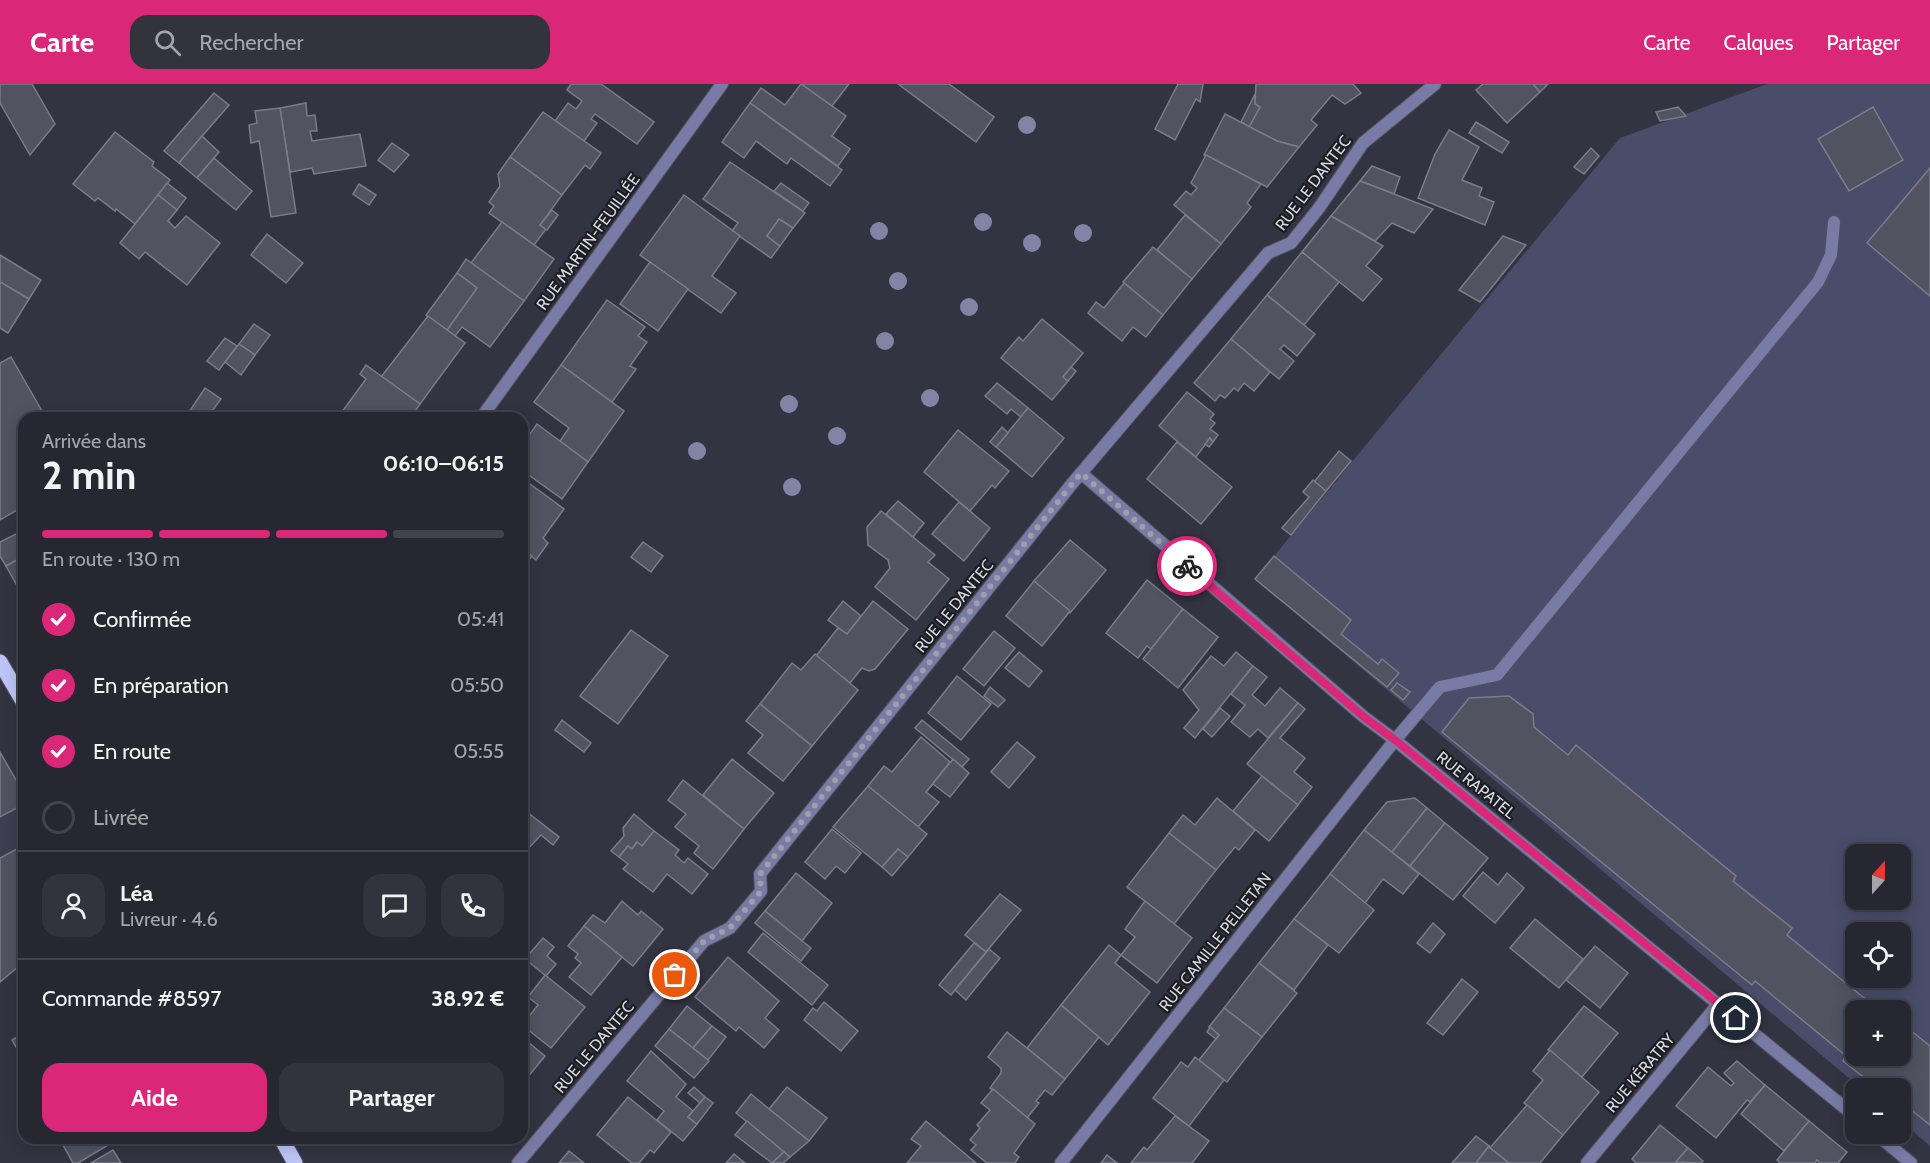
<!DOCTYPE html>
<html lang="fr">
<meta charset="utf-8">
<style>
:root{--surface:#262731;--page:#32333d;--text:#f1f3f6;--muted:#a4a5ab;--line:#42444d;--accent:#db2777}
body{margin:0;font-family:Cabin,sans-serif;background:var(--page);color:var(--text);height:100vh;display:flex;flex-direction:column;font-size:22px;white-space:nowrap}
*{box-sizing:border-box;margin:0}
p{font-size:20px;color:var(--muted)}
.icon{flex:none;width:33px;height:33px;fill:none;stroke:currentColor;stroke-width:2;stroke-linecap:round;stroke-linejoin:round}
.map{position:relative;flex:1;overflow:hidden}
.drawer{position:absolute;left:18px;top:328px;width:510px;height:732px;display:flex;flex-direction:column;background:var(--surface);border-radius:18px;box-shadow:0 3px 15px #0003,0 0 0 2px var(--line)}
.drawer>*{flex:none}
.needle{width:39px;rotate:21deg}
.controls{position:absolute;left:1845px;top:760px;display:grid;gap:12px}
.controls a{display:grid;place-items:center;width:66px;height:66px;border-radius:12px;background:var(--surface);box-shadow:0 3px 15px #0003,0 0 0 2px var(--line);font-size:30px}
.pin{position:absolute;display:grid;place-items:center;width:51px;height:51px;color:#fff;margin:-26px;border:3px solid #fff;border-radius:50%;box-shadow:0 2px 6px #0007}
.courier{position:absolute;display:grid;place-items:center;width:60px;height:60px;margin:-30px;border:4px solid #db2777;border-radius:50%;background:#fff;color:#222;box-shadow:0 2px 8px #0007}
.head em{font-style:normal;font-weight:800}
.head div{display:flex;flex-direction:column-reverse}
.head{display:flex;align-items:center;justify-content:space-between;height:102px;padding:0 24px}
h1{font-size:39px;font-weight:800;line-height:45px}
.bar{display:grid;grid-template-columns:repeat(4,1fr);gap:9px 6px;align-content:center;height:72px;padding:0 24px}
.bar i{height:8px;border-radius:4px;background:var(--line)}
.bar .active{background:var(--accent)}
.bar p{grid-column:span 4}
.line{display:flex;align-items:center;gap:15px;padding:0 24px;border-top:2px solid var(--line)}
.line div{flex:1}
.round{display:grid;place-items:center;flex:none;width:63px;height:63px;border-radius:18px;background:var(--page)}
ol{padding:0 24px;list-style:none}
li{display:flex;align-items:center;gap:18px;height:66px}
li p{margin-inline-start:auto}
li .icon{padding:6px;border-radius:50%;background:var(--accent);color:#fff;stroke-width:4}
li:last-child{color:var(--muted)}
li i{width:33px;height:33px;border:3px solid var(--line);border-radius:50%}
.cta{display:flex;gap:12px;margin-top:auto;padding:12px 24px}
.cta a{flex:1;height:69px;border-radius:18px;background:var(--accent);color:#fff;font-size:24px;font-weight:800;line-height:69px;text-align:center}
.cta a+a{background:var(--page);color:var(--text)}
header{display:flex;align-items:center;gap:36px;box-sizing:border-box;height:84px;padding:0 30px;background:var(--accent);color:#fff}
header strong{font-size:28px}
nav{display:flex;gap:33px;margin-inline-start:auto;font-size:21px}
.search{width:420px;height:54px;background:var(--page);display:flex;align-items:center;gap:15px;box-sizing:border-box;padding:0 21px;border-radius:18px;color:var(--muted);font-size:22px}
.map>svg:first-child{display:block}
.built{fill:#3d3f51}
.green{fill:#4a4d6a;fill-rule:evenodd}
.building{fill:#525361;stroke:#7a7c8a;stroke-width:1.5}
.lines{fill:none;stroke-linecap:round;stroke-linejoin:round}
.lane-casing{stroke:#51525e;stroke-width:14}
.street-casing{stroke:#51525e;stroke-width:14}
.primary-casing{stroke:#51525e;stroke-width:17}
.lane{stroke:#787ba5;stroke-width:12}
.street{stroke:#787ba5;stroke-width:12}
.primary{stroke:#bfc4f7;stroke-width:15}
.tree{fill:#8184a4}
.done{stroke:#9e9fa8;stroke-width:6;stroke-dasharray:0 10.8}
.route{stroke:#db2777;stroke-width:8}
.labels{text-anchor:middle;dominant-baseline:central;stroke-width:4.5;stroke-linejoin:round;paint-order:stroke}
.street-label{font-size:16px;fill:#d7d8e0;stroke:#1c1c22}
</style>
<header>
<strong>Carte</strong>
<div class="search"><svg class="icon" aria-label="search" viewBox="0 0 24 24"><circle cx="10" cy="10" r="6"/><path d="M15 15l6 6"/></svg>Rechercher</div>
<nav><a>Carte</a><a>Calques</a><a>Partager</a></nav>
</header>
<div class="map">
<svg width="1930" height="1079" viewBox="0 0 1930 1079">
<rect width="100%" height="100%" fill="#333441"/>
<path class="built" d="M0,668L24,710V878L0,898Z"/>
<path class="green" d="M1767,0H1930V1062L1901,1037L1900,1005H1862L1255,495L1620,54ZM1856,771H1900V816H1856ZM1856,849H1900V894H1856ZM1856,927H1900V972H1856Z"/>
<g class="building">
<path d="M0,0H32L55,40L30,71L0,19Z"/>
<path d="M571,0H601L654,38L637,60L595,30L591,35L597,39L584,57L555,37L568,19L576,25L582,17L567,6Z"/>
<path d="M801,0H849L832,22Z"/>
<path d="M801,0L846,32L832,52L850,65L838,82L750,19L761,4L785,21Z"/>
<path d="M898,0H949L994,33L976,58Z"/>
<path d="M1178,0H1203L1200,18L1196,15L1175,56L1155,45Z"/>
<path d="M1256,0H1353L1361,9L1345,20L1332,11L1311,36L1317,41L1299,63L1277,57L1249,43L1260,23L1255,20Z"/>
<path d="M1483,0H1533L1540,8L1507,39L1476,6Z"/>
<path d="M1533,0H1548L1540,8Z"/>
<path d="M214,9L229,21L179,79L164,67Z"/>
<path d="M1255,10V20L1260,23L1249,43L1241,38Z"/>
<path d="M306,19L307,32L315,31L317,47H310L312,57L360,50L366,82L314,90L312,84L290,88L280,24Z"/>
<path d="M750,19L842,86L830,102L791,74L787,80L756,57L744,74L722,58Z"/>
<path d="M1678,23L1686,32L1660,37L1656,28Z"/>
<path d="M1873,23L1903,76L1849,107L1818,55Z"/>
<path d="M280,24L296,129L271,133L259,57L251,59L249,41L257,39L255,27Z"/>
<path d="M543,28L601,69L590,85L585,81L562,111L510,73Z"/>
<path d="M1225,30L1277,57L1299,63L1267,103L1204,71Z"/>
<path d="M1476,38L1509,58L1502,69L1469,49Z"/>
<path d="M1449,46L1479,63L1462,96L1482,104L1479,112L1494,118L1485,141L1418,114L1435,70Z"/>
<path d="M115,48L154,78L152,82L170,96L135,140L116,125L115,127L98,114L95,117L73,100Z"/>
<path d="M202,52L219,68L197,94L179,79Z"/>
<path d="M392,59L409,71L394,88L378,76Z"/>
<path d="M1591,64L1599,72L1584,90L1574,83Z"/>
<path d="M1206,71L1261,100L1247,119L1251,123L1221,160L1174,121L1186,107L1191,111L1197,104L1191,99Z"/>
<path d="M510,73L562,111L540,141L546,145L534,161L489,129L494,122L489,118L500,102L498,90Z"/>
<path d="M214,74L252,107L236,126L197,94Z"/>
<path d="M730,78L805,129L793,144L779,135L767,152L780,162L771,174L732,147L738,139L703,115Z"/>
<path d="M1372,82L1400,93L1394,110L1360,97Z"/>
<path d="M1930,84V212L1867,159Z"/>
<path d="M1360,97L1394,110L1433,125L1414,149L1392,139L1375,157L1331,132Z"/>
<path d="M167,99L186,114L177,126L158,111Z"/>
<path d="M781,99L809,119L803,127L774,107Z"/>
<path d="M359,100L376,111L369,121L353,110Z"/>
<path d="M158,111L177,126L168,137L175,144L186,132L220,159L187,201L145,168L139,175L120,159Z"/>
<path d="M684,111L740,152L712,192L736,209L721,229L640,171Z"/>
<path d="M552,126L558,131L547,146L540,141Z"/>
<path d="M1185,131L1221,160L1192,195L1157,166Z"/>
<path d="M1331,132L1383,162L1366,182L1382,195L1363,217L1302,168Z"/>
<path d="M779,135L793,144L780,162L767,152Z"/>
<path d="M502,138L554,175L524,217L471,179Z"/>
<path d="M267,150L303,179L286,199L251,171Z"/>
<path d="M1503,152L1526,161L1480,218L1459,206Z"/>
<path d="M1153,163L1192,195L1163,231L1123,198Z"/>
<path d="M1302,168L1339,198L1304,241L1267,211Z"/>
<path d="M0,171L41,196L29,215L0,198Z"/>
<path d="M466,175L524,217L490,263L462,243L455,252L447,246L477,204L457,189Z"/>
<path d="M650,178L688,205L658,247L620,220Z"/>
<path d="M457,189L477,204L447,246L426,231Z"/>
<path d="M0,198L29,215L8,249L0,244Z"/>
<path d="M1124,199L1163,231L1146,253L1133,243L1122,257L1088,229L1096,218L1104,224Z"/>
<path d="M1267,211L1315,250L1297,272L1284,261L1280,265L1294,277L1279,295L1231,255Z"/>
<path d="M607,216L645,243L638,252L647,258L630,282L636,285L612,318L561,281Z"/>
<path d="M428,232L465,259L420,320L381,293Z"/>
<path d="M1042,235L1083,269L1063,293L1068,297L1052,316L1001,274L1019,253L1023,257Z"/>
<path d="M254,240L270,251L255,271L239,260Z"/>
<path d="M225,254L237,262L219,286L207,277Z"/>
<path d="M1231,255L1270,288L1254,307L1244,299L1238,307L1234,304L1225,314L1220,311L1215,317L1194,299Z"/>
<path d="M239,260L255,271L241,291L225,278Z"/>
<path d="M11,273L46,334H24V422L0,436V279Z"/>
<path d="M366,281L420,320L412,332L413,334H343L339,332L366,295L360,290Z"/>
<path d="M561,281L624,327L588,378L560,357L569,344L534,318Z"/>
<path d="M1071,283L1076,287L1068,297L1063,293Z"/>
<path d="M997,299L1028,324L1021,333L1011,325L1007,330L985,312Z"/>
<path d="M205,304L221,315L207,334H185Z"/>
<path d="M1187,308L1214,330L1210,335L1215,339L1210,345L1218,351L1213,358L1210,354L1196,373L1159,342Z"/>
<path d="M1028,324L1064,354L1032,393L996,363Z"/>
<path d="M537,340L588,378L562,415L522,386V361Z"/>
<path d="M1002,343L1008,349L996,363L990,358Z"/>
<path d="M958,346L1009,387L995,404L992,401L970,427L924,388Z"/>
<path d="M1210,354L1213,358L1209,363L1205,360Z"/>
<path d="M1177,358L1232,403L1201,440L1147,395Z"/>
<path d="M1339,367L1351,377L1326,407L1314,398Z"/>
<path d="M522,394L564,425L543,454L548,459L536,476L522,465Z"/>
<path d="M1313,396L1326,407L1291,451L1282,444L1309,413L1303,408Z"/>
<path d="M898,417L924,439L913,453L886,430Z"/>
<path d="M959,418L990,444L964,477L932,450Z"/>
<path d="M881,427L935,471L928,478L949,495L916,536L875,503L890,484L888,476L868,461L867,443Z"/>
<path d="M24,446V472L6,482L0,472V458Z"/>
<path d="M1070,456L1106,486L1070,529L1034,497Z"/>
<path d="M643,458L663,472L651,488L631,473Z"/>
<path d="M522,465L532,472L522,485Z"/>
<path d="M24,472V514L6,482Z"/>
<path d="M1274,472L1351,536L1341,550L1378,580L1382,575L1399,589L1387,603L1255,495Z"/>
<path d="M1147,496L1183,525L1151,565L1147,562L1138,574L1106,549Z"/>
<path d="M1034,497L1070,527L1042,562L1006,532Z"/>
<path d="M843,517L861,532L847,550L828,536Z"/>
<path d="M873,517L908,545L875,585L869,587L862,584L850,599L816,572L838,544L847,550Z"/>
<path d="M1183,525L1218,553L1178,604L1143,575Z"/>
<path d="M631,546L668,572L618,640L580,612Z"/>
<path d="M994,547L1015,564L984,602L963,585Z"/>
<path d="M1019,568L1042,587L1029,603L1005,584Z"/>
<path d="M1236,568L1253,582L1195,654L1184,644L1199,626L1183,606L1211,572L1224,582Z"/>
<path d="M815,570L858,606L812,662L760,620L792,579L801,586Z"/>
<path d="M1253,582L1267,593L1252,611L1265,622L1280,604L1298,619L1268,654L1258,645L1250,653L1231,638L1245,621L1231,610Z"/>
<path d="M957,592L991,620L961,656L928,629Z"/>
<path d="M1397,599L1410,608L1403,616L1391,606Z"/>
<path d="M990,603L1005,616L998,623L984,612Z"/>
<path d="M1509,612L1533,630L1534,643L1568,671L1576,661L1736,792L1733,797L1792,844L1787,851L1880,927H1856V972H1900V938L1930,962V1041L1900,1017V1005H1886L1882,1002L1879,1005L1843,977L1846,972L1755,897L1752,901L1442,648L1469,614Z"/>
<path d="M1298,619L1305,625L1280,654L1305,674L1294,688L1312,703L1298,721L1247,680Z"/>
<path d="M760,620L812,662L783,697L748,669L763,651L746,637Z"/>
<path d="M1220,624L1230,632L1212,653L1203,645Z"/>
<path d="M562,636L591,659L584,668L555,646Z"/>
<path d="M922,636L969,675L962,683L915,644Z"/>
<path d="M921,653L950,678L926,708L939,718L918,743L868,702L884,682L892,688Z"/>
<path d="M1017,658L1035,673L1009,704L991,688Z"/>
<path d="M0,668L24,710V720L0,733Z"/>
<path d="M732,675L774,709L744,745L703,711Z"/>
<path d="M953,675L969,689L950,713L933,700L926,708Z"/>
<path d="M1262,692L1298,721L1269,757L1233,727Z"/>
<path d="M683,696L744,745L713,785L694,769L699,762L675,743L686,730L668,716Z"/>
<path d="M868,702L927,750L908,773L898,765L882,783L833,743Z"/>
<path d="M1217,714L1255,746L1239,766L1235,763L1216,786L1169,749L1183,731L1195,741Z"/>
<path d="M1415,714L1427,724L1392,768L1364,746L1387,718Z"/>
<path d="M1427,724L1445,739L1410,782L1392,768Z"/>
<path d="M527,728L559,753L553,761L541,751L522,771V733Z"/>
<path d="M634,730L654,747L642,762L637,758L632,765L628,762L619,773L611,767L624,752L623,744Z"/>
<path d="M1445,739L1488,774L1453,816L1410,782Z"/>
<path d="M832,745L861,769L845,789L836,782L825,795L805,778Z"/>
<path d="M1364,746L1419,790L1403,810L1383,795L1365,819L1330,790Z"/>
<path d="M654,747L679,766L675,771L684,779L688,774L708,790L692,810L667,790L653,808L623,785L628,780L619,773L628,762L632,765L637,758L642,762Z"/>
<path d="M1169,749L1216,786L1174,840L1127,803Z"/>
<path d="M24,761V878L0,898V774Z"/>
<path d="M898,765L908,773L892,792L882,783Z"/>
<path d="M1483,788L1498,801L1507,789L1524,804L1495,839L1463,812Z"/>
<path d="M796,789L832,819L802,857L765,827Z"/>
<path d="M1330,790L1374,826L1339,869L1294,835Z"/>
<path d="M1000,810L1021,826L986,868L965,851Z"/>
<path d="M622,817L638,831L641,827L663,845L633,882L584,842L593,831L605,839Z"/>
<path d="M1145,817L1192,854L1157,899L1121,871L1135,853L1125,845Z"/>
<path d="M765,827L811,864L801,877L755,839Z"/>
<path d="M1294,835L1328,861L1294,906L1259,879Z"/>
<path d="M1535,835L1583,875L1559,904L1510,864Z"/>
<path d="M1433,839L1445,850L1430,869L1417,859Z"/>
<path d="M584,842L622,873L591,911L569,893L581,879L575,874L578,870L568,862Z"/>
<path d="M763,849L828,901L812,921L748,868Z"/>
<path d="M543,854L554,863L547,872L556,880L546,892L525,875Z"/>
<path d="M974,859L986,868L951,911L939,901Z"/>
<path d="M1109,861L1121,871L1115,879L1150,908L1108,961L1061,921Z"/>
<path d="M1595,862L1628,889L1600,924L1566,896Z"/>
<path d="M989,865L1000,874L966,916L955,906Z"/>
<path d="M728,873L779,917L765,934L779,946L764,964L739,943L736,947L695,913Z"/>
<path d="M1259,879L1297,909L1262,953L1224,924Z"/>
<path d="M545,891L585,923L551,964L522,941L538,921L528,913Z"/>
<path d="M1462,895L1478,908L1443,951L1427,939Z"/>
<path d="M824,918L858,947L841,967L804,936L813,924L817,927Z"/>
<path d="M1061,921L1099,953L1065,995L1027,964Z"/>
<path d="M687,922L712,942L693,964L669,945Z"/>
<path d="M1584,922L1618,949L1582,993L1548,966Z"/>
<path d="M1224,924L1262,953L1227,998L1199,976L1219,951L1209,943Z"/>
<path d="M712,942L726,953L708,976L693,964Z"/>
<path d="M1210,943L1219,951L1216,955L1207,948Z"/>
<path d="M669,945L709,977L694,994L655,962Z"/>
<path d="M1007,948L1065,995L1052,1011L1045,1006L1036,1017L1039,1019L1027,1034L990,1004L1001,989V984L988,973Z"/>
<path d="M24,949V977L12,956Z"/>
<path d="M522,953L545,972L522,1000Z"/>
<path d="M1550,966L1599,1008L1563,1051L1524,1019L1543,996L1533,987Z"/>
<path d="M651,967L686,1000L676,1013L693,1027L688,1033L697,1040L683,1057L657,1036L664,1027L627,997Z"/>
<path d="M1195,973L1224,996L1189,1042L1153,1014L1181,978L1188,983Z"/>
<path d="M1737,977L1765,1001L1750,1018L1747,1016L1716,1054L1676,1022L1708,983L1731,1002L1734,999L1724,989Z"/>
<path d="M1765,1001L1809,1037L1784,1067L1741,1030Z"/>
<path d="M694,1003L705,1013L700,1019L688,1009Z"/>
<path d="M787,1003L827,1034L809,1057L769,1025Z"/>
<path d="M993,1005L1035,1040L1014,1069L1019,1073L1015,1079H987L971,1066L976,1061L970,1056L980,1044L977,1041L990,1026L981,1019Z"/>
<path d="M751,1010L769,1025L809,1057L790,1073L736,1029Z"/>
<path d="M628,1013L671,1048L654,1069L650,1066L639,1079H632L597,1051Z"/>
<path d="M705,1013L713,1019L697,1040L688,1033Z"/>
<path d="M1527,1021L1563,1051L1540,1079H1509L1490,1064Z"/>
<path d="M1175,1032L1209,1057L1192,1079H1131L1144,1063L1147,1066Z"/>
<path d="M747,1037L784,1068L772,1079L735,1051Z"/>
<path d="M926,1037L976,1079H907L921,1062L911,1055Z"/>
<path d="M1809,1037L1847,1068L1838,1079H1820L1817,1076L1815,1079H1780L1777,1076Z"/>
<path d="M1660,1041L1688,1064L1675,1079H1636L1632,1075Z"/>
<path d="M1476,1052L1489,1062L1476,1079H1452Z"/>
<path d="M59,1054H120L78,1079H73Z"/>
<path d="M1489,1062L1490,1064L1509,1079H1476Z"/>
<path d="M1688,1064L1703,1077L1701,1079L1676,1078Z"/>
<path d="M113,1066L121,1079H91Z"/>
<path d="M569,1067L584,1079H559Z"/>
<path d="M784,1068L790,1073L783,1079H772Z"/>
<path d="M734,1070L745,1079H726Z"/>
<path d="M1107,1071L1117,1079H1101Z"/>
</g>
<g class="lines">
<defs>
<path id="lane" d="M1395,656L1440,603L1497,591L1818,198L1831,171L1834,138"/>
<g id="street">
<path d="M481,334L722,0"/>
<path d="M1081,389L1364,633L1395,656L1856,1033"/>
<path d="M1876,1050L1911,1079"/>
<path d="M518,1079L704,857L730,844L761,807L760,790L1071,401L1268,169L1291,159L1319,124L1363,59L1435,0"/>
<path d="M1061,1079L1395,656"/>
<path d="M1587,1079L1719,919"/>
</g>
<g id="primary">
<path d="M0,578L24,619"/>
<path d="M281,1054L295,1079"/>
</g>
</defs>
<use href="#lane" class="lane-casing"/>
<use href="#street" class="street-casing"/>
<use href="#primary" class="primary-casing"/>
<use href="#lane" class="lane"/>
<use href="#street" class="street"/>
<use href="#primary" class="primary"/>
</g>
<g class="tree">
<circle cx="1027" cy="41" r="9"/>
<circle cx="983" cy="138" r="9"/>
<circle cx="879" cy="147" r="9"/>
<circle cx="1083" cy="149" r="9"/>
<circle cx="1032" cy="159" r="9"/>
<circle cx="898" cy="197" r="9"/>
<circle cx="969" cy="223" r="9"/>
<circle cx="885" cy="257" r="9"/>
<circle cx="930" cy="314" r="9"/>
<circle cx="789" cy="320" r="9"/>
<circle cx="837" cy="352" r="9"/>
<circle cx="697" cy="367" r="9"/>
<circle cx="792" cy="403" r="9"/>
</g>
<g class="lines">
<path class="done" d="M675,891L704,857L730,844L761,807L760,790L1081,389L1187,482"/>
<path class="route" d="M1187,482L1364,633L1395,656L1736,934"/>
</g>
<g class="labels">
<g class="street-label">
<text transform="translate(1313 99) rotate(-53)">RUE LE DANTEC</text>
<text transform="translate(588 158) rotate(-54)">RUE MARTIN-FEUILLÉE</text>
<text transform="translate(954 522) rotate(-51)">RUE LE DANTEC</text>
<text transform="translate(1476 701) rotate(39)">RUE RAPATEL</text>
<text transform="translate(1215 858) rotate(-52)">RUE CAMILLE PELLETAN</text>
<text transform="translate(594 963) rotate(-50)">RUE LE DANTEC</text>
<text transform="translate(1640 989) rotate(-50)">RUE KÉRATRY</text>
</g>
</g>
</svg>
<div class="controls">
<a><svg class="needle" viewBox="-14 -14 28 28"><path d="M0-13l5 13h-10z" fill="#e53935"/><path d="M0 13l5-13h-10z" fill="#a4a5ab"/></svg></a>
<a><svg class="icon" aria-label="locate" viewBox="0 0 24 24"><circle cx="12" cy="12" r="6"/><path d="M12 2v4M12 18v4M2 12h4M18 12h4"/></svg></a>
<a>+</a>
<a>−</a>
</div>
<div class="pin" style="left:675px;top:891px;background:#ea580c"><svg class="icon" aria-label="bag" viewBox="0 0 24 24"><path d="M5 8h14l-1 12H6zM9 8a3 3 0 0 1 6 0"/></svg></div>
<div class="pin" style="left:1736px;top:934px;background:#1f2937"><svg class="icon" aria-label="home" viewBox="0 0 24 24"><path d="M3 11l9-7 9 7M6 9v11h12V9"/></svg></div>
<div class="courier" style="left:1187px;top:482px"><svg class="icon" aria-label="bike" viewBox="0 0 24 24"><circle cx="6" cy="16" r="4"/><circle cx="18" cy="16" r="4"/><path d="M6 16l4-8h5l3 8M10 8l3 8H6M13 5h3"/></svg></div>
<section class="drawer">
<div class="head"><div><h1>2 min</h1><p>Arrivée dans</p></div><em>06:10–06:15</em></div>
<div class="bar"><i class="active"></i><i class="active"></i><i class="active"></i><i></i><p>En route · 130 m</p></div>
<ol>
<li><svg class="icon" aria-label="check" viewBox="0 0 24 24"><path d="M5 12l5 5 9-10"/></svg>Confirmée<p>05:41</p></li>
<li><svg class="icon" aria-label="check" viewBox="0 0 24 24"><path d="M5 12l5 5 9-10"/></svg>En préparation<p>05:50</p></li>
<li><svg class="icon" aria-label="check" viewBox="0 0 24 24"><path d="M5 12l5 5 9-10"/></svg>En route<p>05:55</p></li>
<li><i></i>Livrée</li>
</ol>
<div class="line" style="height:108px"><a class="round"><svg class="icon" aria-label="person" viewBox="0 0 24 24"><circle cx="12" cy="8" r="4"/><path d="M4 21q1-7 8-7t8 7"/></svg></a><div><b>Léa</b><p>Livreur · 4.6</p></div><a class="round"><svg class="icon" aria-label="chat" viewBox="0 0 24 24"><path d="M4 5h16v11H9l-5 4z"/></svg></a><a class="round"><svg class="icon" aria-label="phone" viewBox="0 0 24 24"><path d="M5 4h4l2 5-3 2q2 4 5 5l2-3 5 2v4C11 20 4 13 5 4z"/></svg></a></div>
<div class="line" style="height:78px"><div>Commande #8597</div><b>38.92 €</b></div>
<div class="cta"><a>Aide</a><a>Partager</a></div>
</section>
</div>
